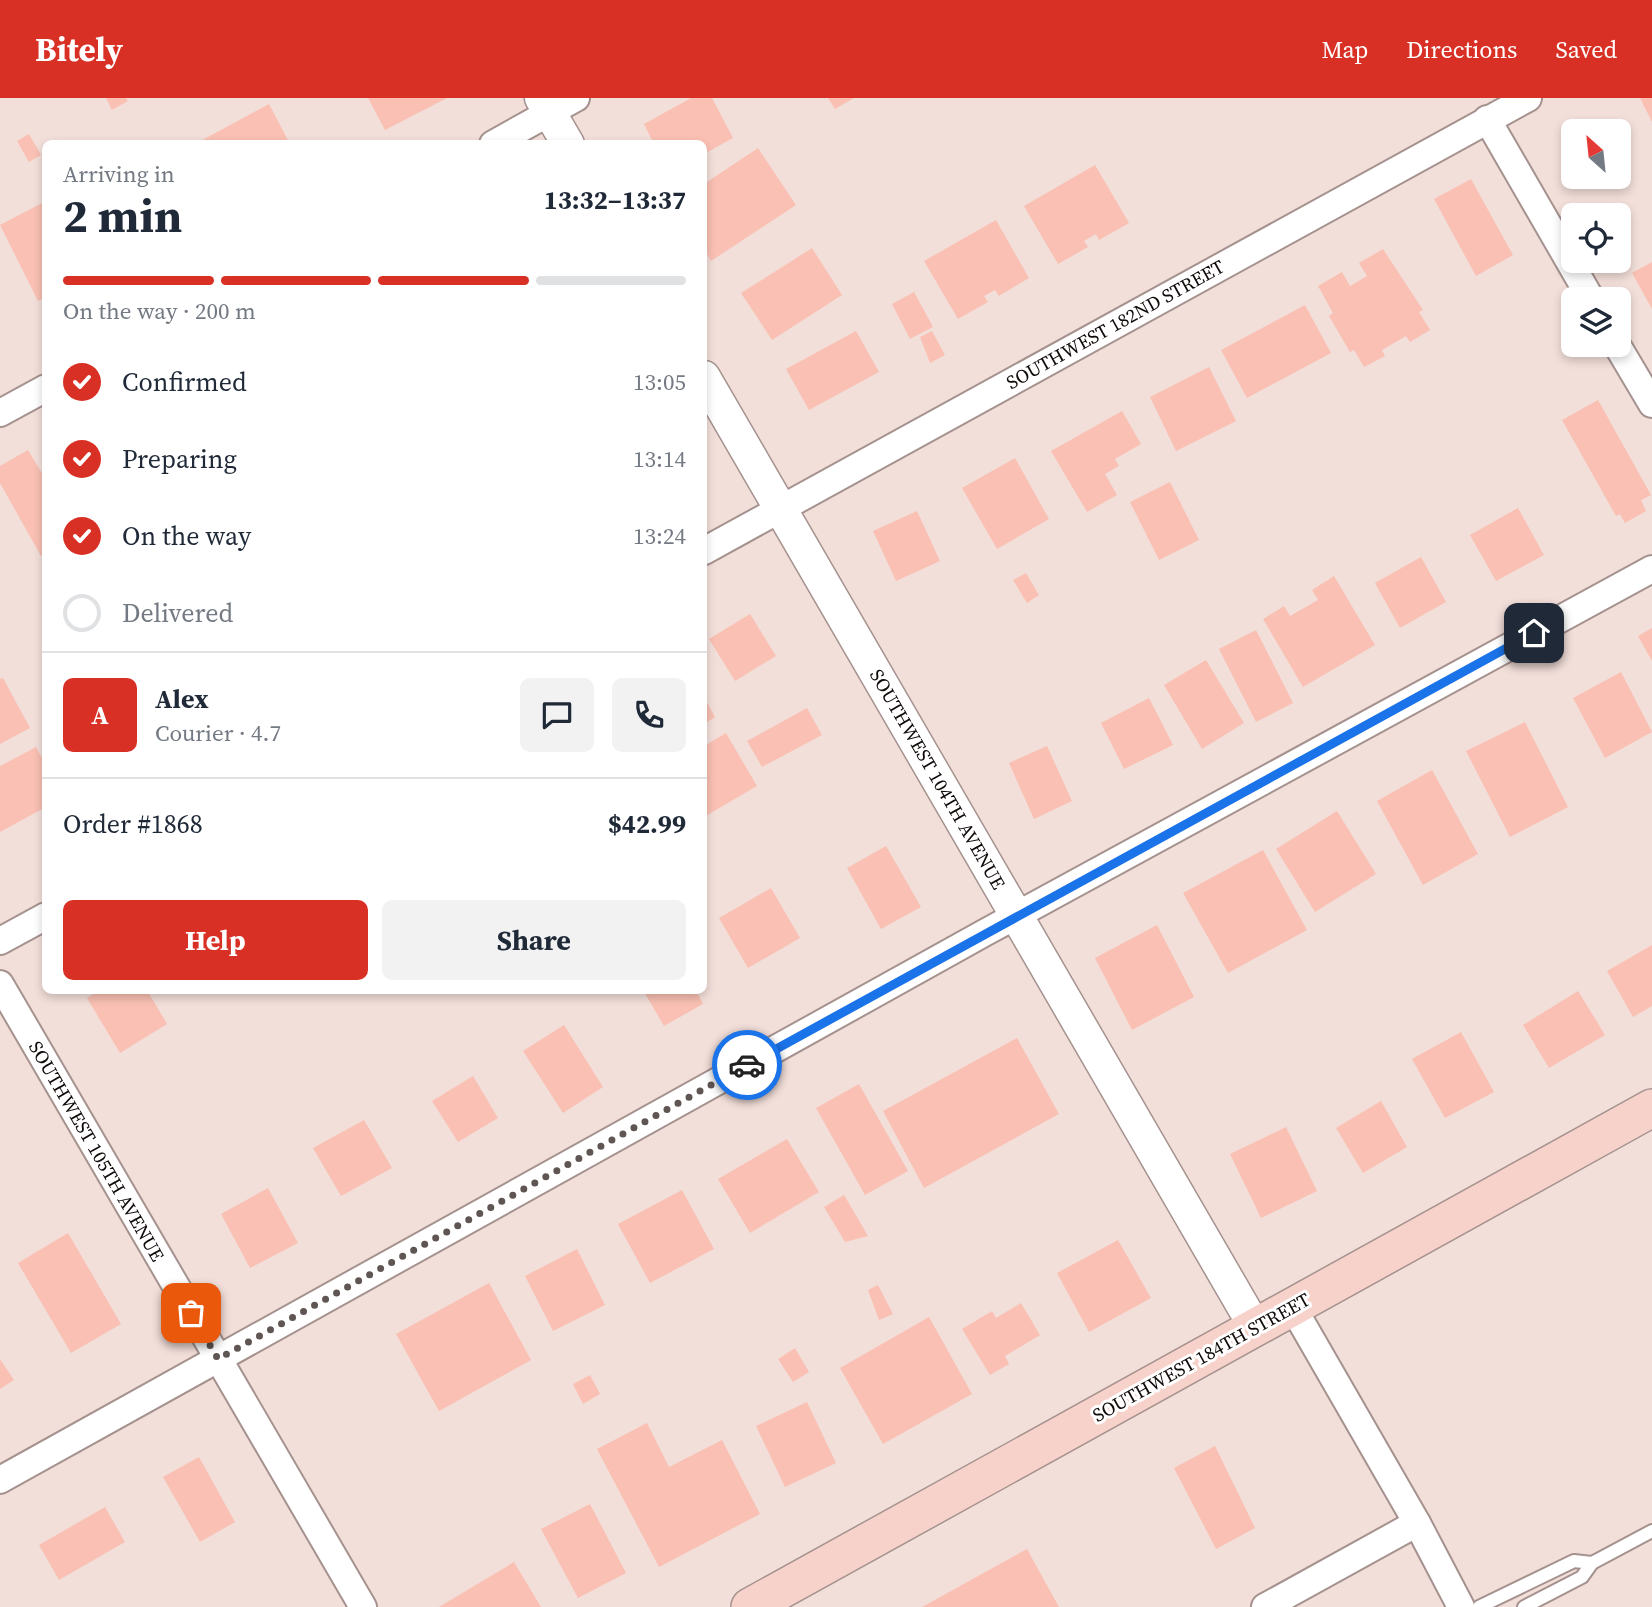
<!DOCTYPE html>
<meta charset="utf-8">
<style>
:root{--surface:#fff;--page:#f2f2f3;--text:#1f2937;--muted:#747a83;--line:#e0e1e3;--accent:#d93025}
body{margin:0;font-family:"Source Serif 4",serif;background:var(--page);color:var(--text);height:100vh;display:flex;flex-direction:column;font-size:26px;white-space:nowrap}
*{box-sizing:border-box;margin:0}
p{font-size:23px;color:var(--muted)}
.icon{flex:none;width:38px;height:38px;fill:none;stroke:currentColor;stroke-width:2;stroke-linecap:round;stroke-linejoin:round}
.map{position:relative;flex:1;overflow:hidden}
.panel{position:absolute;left:42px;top:42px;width:665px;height:854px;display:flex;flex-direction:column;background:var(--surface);border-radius:10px;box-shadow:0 4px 10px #0003}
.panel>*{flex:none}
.needle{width:46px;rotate:333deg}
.fabs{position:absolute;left:1561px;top:21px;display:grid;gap:14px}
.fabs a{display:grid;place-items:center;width:70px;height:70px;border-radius:10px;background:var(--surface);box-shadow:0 4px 10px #0003;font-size:35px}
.pin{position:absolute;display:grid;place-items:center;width:60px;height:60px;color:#fff;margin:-30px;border-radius:14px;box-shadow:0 4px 10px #0006}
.courier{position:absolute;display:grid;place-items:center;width:70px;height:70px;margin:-35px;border:5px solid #1a73e8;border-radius:50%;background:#fff;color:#222;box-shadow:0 2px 9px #0007}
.headline em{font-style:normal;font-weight:700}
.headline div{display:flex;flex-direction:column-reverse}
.headline{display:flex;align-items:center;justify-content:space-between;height:119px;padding:0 21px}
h1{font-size:46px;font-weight:700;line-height:52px}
.bar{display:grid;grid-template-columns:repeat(4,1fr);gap:10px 7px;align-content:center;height:84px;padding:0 21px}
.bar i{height:9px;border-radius:5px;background:var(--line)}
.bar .selected{background:var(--accent)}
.bar p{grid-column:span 4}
.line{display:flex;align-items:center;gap:18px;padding:0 21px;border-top:2px solid var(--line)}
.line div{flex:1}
.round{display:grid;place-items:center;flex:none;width:74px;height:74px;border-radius:10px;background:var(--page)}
ol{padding:0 21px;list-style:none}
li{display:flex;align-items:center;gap:21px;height:77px}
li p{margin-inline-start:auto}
li .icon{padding:7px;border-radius:50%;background:var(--accent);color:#fff;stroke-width:4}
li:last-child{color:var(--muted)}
li i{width:38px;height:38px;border:4px solid var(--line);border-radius:50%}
.cta{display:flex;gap:14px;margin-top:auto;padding:14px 21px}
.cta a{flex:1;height:80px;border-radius:10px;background:var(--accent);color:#fff;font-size:28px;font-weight:700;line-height:80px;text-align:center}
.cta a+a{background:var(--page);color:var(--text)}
header{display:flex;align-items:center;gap:42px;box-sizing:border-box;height:98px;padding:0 35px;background:var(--accent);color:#fff}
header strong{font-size:33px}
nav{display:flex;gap:38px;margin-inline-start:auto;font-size:24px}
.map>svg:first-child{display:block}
.building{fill:#f9c0b3}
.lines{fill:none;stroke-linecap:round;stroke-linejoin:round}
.service-casing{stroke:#a5928e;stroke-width:16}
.minor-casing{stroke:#a5928e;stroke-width:30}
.tertiary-casing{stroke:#a5928e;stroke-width:35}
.secondary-casing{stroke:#a5928e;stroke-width:40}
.service{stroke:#fff;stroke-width:12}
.minor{stroke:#fff;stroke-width:26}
.tertiary{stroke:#fff;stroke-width:32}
.secondary{stroke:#f7d2ca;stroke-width:37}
.done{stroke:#5f5552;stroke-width:7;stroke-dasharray:0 12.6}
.route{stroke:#1a73e8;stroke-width:9}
.labels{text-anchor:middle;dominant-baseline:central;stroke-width:6;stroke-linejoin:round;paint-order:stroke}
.street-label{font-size:19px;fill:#100a09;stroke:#fff}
</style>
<header>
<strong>Bitely</strong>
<nav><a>Map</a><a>Directions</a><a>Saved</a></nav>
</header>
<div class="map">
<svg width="1652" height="1509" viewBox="0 0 1652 1509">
<rect width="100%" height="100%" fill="#f3dfda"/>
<g class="building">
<path d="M106,0H126L128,3L112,12Z"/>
<path d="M368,0H447L385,32Z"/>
<path d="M691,0H712L733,40L704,56V46H654L644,26Z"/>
<path d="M828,0H854L835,11Z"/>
<path d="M1640,0H1652V24Z"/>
<path d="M269,6L290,46H195Z"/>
<path d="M29,36L41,57L29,64L17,43Z"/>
<path d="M758,50L796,107L711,163L704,151V86Z"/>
<path d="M1095,67L1129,125L1099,142L1096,136L1084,143L1088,149L1058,166L1024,108Z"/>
<path d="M1471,81L1513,157L1476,178L1434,101Z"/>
<path d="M42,105L46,113V199L38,203L0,127Z"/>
<path d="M996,122L1029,180L999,198L995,192L984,198L988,204L958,221L924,163Z"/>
<path d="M812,150L842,197L772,242L741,195Z"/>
<path d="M1383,151L1423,212L1419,214L1430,232L1410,244L1406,238L1382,252L1385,258L1364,269L1354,252L1350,254L1329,218L1333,215L1318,188L1342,174L1350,188L1367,178L1359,165Z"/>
<path d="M1652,164V211L1632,175Z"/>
<path d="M914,194L933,229L910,241L892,206Z"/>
<path d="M1305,207L1331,255L1247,300L1221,252Z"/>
<path d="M856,233L879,274L809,312L786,271Z"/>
<path d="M932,233L945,257L930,265L920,239Z"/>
<path d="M1209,269L1236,323L1176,353L1150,299Z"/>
<path d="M1598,302L1651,397L1641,402L1646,413L1625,425L1620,416L1616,418L1562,322Z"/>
<path d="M1122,313L1141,346L1115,361L1119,368L1105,376L1117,397L1087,414L1051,353Z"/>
<path d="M28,352L46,382V455L41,458L0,385V368Z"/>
<path d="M1015,360L1049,421L997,451L962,390Z"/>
<path d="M1170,384L1199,442L1159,462L1130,404Z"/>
<path d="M1518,410L1544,457L1496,483L1470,437Z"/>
<path d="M917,413L940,463L896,483L873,433Z"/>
<path d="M1421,459L1446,504L1400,530L1375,485Z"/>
<path d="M1026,475L1039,497L1027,505L1013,482Z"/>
<path d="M1334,478L1375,547L1303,589L1263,521L1284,508L1290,518L1318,502L1312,492Z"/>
<path d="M750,516L776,558L735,583L709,541Z"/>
<path d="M1652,530V563L1638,538Z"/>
<path d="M1256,532L1293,605L1256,624L1219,551Z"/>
<path d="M1206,562L1244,625L1202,651L1164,587Z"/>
<path d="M1621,574L1652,634L1605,660L1573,600Z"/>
<path d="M3,580L30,630L0,646V581Z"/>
<path d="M704,599L715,619L706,625L704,621Z"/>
<path d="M1149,600L1173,647L1124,671L1101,625Z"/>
<path d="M807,610L822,637L762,669L747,643Z"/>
<path d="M1525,624L1568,709L1510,739L1466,653Z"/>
<path d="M726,635L757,688L704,719V648Z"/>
<path d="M1047,648L1072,703L1034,721L1009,665Z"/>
<path d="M36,649L46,667V709L0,734V668Z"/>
<path d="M1432,672L1478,756L1423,787L1377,703Z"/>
<path d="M1337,713L1376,776L1315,814L1276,751Z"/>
<path d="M886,748L921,809L881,831L847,770Z"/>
<path d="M1263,752L1307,832L1228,875L1183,795Z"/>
<path d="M771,790L800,840L748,870L719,820Z"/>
<path d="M1157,827L1194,899L1132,932L1095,860Z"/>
<path d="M1652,847V908L1633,919L1607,873Z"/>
<path d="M100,892H147L167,926L120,955L87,900Z"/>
<path d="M643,892H696L703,906L664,928Z"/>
<path d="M1578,893L1605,937L1549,970L1523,927Z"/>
<path d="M564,927L603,989L563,1015L523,953Z"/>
<path d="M1461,934L1494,994L1445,1020L1412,961Z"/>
<path d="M1017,940L1059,1016L924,1090L883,1013Z"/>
<path d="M473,978L498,1020L458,1044L432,1003Z"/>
<path d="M859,986L908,1073L865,1097L816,1010Z"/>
<path d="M1381,1003L1407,1049L1363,1075L1336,1030Z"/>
<path d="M364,1022L392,1070L341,1098L313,1050Z"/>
<path d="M1286,1029L1317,1093L1261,1120L1230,1056Z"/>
<path d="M787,1041L819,1094L750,1135L718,1081Z"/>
<path d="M268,1090L298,1145L250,1170L221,1116Z"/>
<path d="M682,1092L714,1151L650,1185L618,1126Z"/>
<path d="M844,1097L868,1138L845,1144L824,1109Z"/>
<path d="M68,1135L121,1226L71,1255L18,1165Z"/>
<path d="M1118,1142L1151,1200L1089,1234L1057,1175Z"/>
<path d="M577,1151L605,1207L553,1233L525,1178Z"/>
<path d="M489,1185L531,1262L439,1313L396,1236Z"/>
<path d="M878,1187L893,1216L879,1222L868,1192Z"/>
<path d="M1021,1205L1040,1237L1005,1258L1009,1266L990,1277L962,1231L992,1213L996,1220Z"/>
<path d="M929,1219L972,1296L883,1346L840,1270Z"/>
<path d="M795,1250L809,1274L793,1284L778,1261Z"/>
<path d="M0,1261L14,1282L0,1291Z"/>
<path d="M590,1277L600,1296L583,1306L573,1286Z"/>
<path d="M807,1304L836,1365L785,1389L756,1328Z"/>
<path d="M647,1325L669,1369L722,1342L760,1416L659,1469L597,1351Z"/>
<path d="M1215,1348L1255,1430L1216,1451L1174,1370Z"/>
<path d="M199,1359L235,1424L200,1444L163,1379Z"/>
<path d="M590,1406L626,1475L578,1500L541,1431Z"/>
<path d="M105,1409L125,1444L59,1482L39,1447Z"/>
<path d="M1027,1451L1059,1509H922Z"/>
<path d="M514,1464L541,1509H439Z"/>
</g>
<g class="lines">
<defs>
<g id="service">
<path d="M1592,1465L1652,1433"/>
<path d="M1479,1509L1574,1463L1592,1465L1582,1479L1524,1509"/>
</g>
<g id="minor">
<path d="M1487,21L1591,201"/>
<path d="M493,46L576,0"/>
<path d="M1617,247L1652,306"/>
<path d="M0,315L46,290"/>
<path d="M704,453L1528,0"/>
<path d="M0,843L46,818"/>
<path d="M0,886L363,1509"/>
<path d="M1292,1208L1417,1425L1461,1509"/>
<path d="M0,1382L986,834L1652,471"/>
<path d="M1265,1509L1417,1425"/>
</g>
<g id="tertiary">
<path d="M541,0L568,46"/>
<path d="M704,279L1255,1229"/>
</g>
<path id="secondary" d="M750,1509L1652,1010"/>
</defs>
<use href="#service" class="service-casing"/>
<use href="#minor" class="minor-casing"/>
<use href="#tertiary" class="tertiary-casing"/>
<use href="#secondary" class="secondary-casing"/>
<use href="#service" class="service"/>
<use href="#minor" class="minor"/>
<use href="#tertiary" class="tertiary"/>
<use href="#secondary" class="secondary"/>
</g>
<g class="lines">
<path class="done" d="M191,1215L218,1261L747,967"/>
<path class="route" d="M747,967L1534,535"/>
</g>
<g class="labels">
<g class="street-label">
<text transform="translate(1115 226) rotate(-29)">SOUTHWEST 182ND STREET</text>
<text transform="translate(938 681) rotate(60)">SOUTHWEST 104TH AVENUE</text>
<text transform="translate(97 1053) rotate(60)">SOUTHWEST 105TH AVENUE</text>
<text transform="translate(1201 1259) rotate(-29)">SOUTHWEST 184TH STREET</text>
</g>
</g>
</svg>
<div class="fabs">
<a><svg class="needle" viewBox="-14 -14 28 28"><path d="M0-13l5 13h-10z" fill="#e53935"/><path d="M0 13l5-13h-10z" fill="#747a83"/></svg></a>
<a><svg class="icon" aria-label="locate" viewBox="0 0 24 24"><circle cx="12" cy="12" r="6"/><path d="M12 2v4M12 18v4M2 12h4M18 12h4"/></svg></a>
<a><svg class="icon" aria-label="layers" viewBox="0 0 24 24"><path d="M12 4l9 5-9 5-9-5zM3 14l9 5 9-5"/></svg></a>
</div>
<div class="pin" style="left:191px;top:1215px;background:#ea580c"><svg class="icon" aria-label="bag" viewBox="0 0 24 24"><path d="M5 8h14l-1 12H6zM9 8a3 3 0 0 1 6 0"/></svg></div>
<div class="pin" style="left:1534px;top:535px;background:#1f2937"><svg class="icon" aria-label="home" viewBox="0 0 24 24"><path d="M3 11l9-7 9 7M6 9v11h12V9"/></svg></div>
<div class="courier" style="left:747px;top:967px"><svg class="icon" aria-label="car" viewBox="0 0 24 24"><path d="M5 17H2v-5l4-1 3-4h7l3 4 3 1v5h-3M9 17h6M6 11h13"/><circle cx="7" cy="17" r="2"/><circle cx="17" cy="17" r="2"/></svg></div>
<section class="panel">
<div class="headline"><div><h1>2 min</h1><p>Arriving in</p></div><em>13:32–13:37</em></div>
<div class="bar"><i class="selected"></i><i class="selected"></i><i class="selected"></i><i></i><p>On the way · 200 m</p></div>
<ol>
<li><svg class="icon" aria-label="check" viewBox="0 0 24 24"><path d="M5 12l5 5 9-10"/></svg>Confirmed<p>13:05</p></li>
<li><svg class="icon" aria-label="check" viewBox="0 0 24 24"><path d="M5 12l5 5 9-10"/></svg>Preparing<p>13:14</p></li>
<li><svg class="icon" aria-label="check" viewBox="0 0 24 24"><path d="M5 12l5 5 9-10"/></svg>On the way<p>13:24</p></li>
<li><i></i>Delivered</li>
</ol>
<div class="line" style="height:126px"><b class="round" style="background:var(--accent);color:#fff">A</b><div><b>Alex</b><p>Courier · 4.7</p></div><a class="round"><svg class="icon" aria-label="chat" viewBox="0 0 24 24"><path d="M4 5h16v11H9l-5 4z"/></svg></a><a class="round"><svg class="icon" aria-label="phone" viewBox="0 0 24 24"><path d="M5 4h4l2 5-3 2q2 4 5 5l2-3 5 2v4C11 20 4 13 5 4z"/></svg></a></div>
<div class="line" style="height:91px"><div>Order #1868</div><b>$42.99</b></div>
<div class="cta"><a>Help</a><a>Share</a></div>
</section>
</div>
